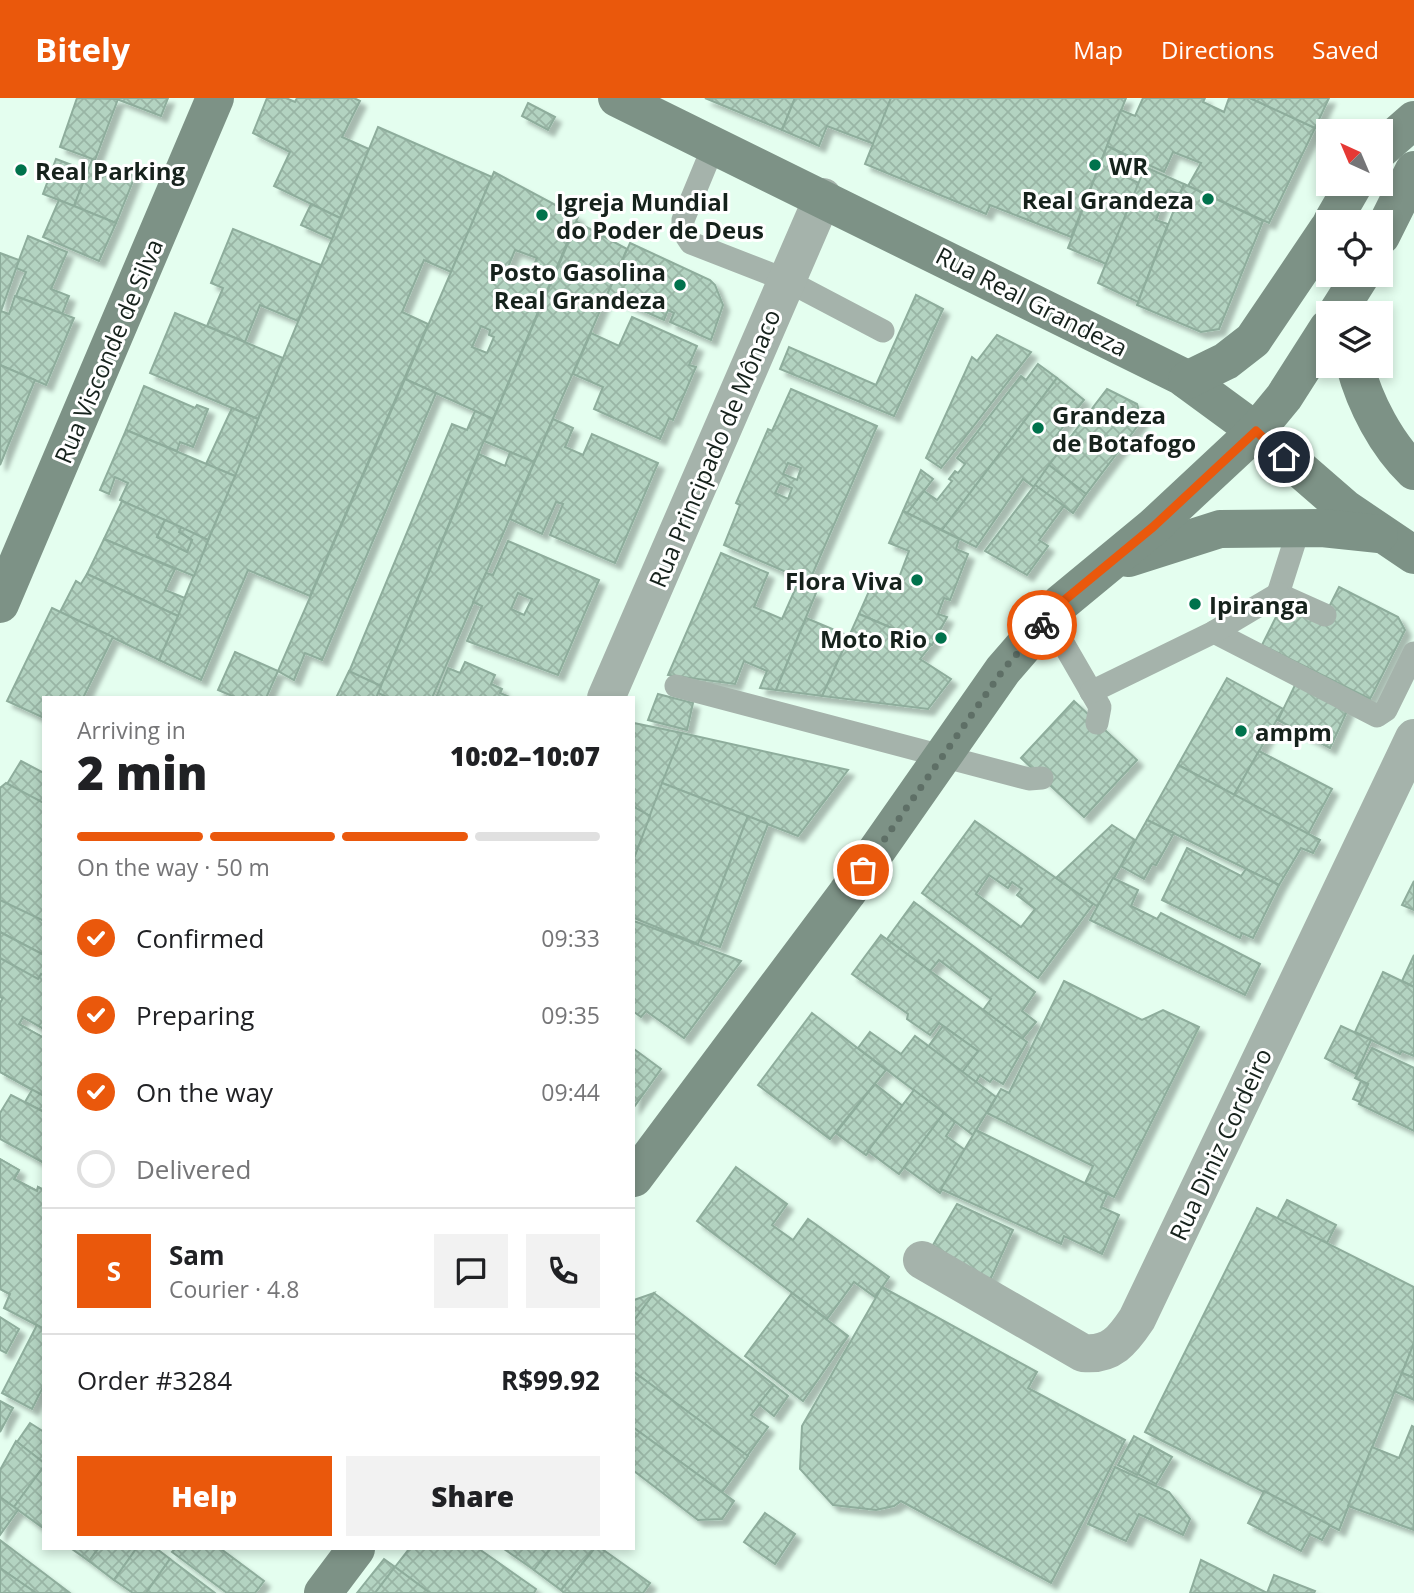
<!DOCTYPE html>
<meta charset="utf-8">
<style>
:root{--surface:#fff;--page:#f2f2f2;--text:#202124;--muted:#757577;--line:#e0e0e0;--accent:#ea580c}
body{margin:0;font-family:"Open Sans",sans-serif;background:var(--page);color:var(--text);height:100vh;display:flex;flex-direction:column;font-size:26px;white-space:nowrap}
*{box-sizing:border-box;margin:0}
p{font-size:23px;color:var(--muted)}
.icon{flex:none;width:38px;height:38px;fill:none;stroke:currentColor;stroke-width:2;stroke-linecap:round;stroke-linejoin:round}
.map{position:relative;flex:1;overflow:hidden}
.details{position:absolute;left:42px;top:598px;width:593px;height:854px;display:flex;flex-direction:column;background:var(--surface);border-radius:0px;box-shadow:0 4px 10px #0003}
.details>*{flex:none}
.needle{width:46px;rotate:316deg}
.buttons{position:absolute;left:1316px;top:21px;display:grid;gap:14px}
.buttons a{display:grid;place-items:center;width:77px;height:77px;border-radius:0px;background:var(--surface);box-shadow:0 4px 10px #0003;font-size:35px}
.pin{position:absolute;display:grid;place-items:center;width:60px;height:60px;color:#fff;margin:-30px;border:4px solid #fff;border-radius:50%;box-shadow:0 2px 7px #0007}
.courier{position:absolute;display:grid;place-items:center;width:70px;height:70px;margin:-35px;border:5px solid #ea580c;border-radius:50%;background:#fff;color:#222;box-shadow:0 2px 9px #0007}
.headline em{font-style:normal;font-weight:800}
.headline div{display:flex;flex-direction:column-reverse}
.headline{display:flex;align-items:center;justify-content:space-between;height:119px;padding:0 35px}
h1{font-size:46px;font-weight:800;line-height:52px}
.bar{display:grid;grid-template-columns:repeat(4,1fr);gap:10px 7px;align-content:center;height:84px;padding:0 35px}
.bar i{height:9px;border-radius:5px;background:var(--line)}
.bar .selected{background:var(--accent)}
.bar p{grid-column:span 4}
.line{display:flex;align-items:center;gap:18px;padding:0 35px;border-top:2px solid var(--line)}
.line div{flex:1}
.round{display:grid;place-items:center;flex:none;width:74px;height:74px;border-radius:0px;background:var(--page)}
ol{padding:0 35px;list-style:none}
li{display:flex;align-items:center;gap:21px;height:77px}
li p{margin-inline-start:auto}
li .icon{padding:7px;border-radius:50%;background:var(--accent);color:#fff;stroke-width:4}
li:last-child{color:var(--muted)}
li i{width:38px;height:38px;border:4px solid var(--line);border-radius:50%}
.action{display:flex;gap:14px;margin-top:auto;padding:14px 35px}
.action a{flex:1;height:80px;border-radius:0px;background:var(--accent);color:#fff;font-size:28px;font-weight:800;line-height:80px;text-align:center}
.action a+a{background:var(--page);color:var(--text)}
header{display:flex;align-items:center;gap:42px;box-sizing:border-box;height:98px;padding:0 35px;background:var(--accent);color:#fff}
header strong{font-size:33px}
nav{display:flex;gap:38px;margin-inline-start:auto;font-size:24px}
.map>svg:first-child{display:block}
.building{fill:url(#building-cross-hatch);stroke:#8ead9c;stroke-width:2;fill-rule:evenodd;filter:url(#shadow)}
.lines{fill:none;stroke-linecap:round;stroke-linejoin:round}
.lane{stroke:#a5b3ab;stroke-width:23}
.street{stroke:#a5b3ab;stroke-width:38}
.secondary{stroke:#7d9286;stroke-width:38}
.done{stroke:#5e6f66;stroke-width:7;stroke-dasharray:0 12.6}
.route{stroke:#ea580c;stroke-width:9}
.poi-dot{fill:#00724c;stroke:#fff;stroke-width:2.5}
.labels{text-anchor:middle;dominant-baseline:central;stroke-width:6;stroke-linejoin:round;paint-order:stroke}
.poi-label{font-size:24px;font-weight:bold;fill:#16221c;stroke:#fff;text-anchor:start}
.street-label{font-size:24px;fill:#16221c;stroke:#fff}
</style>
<header>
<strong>Bitely</strong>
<nav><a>Map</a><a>Directions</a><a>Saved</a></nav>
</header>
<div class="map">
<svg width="1414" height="1495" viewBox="0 0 1414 1495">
<defs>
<pattern id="building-cross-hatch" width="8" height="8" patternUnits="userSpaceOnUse" patternTransform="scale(1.75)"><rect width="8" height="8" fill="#b3d3c1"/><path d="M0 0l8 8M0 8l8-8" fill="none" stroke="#99b5a5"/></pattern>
<filter id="shadow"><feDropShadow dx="6" dy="6" stdDeviation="2" flood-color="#0004"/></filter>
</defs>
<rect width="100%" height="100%" fill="#e4feef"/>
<g class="building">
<path d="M77,0L118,1L95,62L60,49Z"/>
<path d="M114,0H168L161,18Z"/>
<path d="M267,0H286L295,4L297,0H354L360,3L342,39L369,51L340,120L274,88L290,54L253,35Z"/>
<path d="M705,0H795L782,32Z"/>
<path d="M795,0H891L874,46L827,28L819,48L782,32Z"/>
<path d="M891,0H1126L1071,139L990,107L986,116L865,66Z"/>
<path d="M1143,0H1205L1203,4L1224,14L1229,0H1250L1315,30L1269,125L1188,88L1201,65L1173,54L1164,74L1107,48L1121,12L1135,18Z"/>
<path d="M1250,0H1329L1315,30Z"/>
<path d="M528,5L555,19L548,32L522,18Z"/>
<path d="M378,29L492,79L451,174L424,162L402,214L428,226L310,498L248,472L201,582L159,562Z"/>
<path d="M1107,48L1134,61L1126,79L1139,85L1106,166L1068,150Z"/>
<path d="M56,61L88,73L74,108L43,96Z"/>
<path d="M92,62L135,78L116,125L74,108Z"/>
<path d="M1145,69L1184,86L1180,96L1168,92L1156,122L1168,126L1138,204L1098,185Z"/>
<path d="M494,74L578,119L493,321L405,281ZM515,152L537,160L529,177L508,169ZM481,228L490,232L489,237L494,239L487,255L472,249Z"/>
<path d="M1184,86L1263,123L1219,231L1201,234L1137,207Z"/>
<path d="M59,102L116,125L99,163L43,139Z"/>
<path d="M311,106L340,120L332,141L301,127Z"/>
<path d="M577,124L627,151L534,364L484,343Z"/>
<path d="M233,131L321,167L298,223L260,207L245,244L207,228L223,190L211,185Z"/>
<path d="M28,138L67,154L51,191L69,198L62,216L16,198L26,174L16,170Z"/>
<path d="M630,145L710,182L715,187L723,207L711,242L670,224L674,215L668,212L664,222L607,197Z"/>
<path d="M0,155L19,162L0,216Z"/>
<path d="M916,197L943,211L894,318L780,271L789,249L876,287Z"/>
<path d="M15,198L74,220L46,287L0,267V216L1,213L9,216Z"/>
<path d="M175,215L283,260L258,321L150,275Z"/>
<path d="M632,219L697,248L689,267L696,269L673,322L669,320L660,341L594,311L603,289L573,276L591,235L619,248Z"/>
<path d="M997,237L1031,254L941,370L926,360L972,259L977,263Z"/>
<path d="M1038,266L1057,280L942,432L907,415L924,393L937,402L952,383L949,381L955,373L958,375L965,366L957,360L1021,278L1026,282Z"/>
<path d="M0,267L35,282L0,367Z"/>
<path d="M1057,280L1084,302L1052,343L1062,350L1034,389L1023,381L976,449L942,432Z"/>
<path d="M405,281L436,295L322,562L305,555L294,582L278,573Z"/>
<path d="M144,288L195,310L197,307L208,311L193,349L180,344L177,353L126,332Z"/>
<path d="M791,291L877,328L809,484L724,447L740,407L736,405L768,331L772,333ZM788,365L801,370L797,382L783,376ZM780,385L792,390L788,401L775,395Z"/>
<path d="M1107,291L1137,306L1142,322L1086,396L1049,367Z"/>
<path d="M232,310L258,321L235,378L206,366Z"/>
<path d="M475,313L493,321L381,588L349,574L452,326L467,332Z"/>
<path d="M553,321L573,330L565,349L583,357L592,336L658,365L615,465L550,437L563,406L556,404L542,436L510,421Z"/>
<path d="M126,332L235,378L208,442L120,402L128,385L115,379L109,396L100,392Z"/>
<path d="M510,354L534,364L432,600H389L378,595L479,356L505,368Z"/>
<path d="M1049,367L1086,396L1073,415L1035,387Z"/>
<path d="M921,372L933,381L907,415L903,413Z"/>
<path d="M1035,387L1064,408L1039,442L1048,448L1027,477L985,453Z"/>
<path d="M122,403L165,422L157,439L187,454L192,442L179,434L181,429L208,442L194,478L104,441Z"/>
<path d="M903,413L959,441L956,451L968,456L950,502L944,500L938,516L947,519L932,547L859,516L873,484L894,493L909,453L889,445Z"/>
<path d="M165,422L181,429L179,434L192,442L187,454L157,439Z"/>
<path d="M104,441L175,471L165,492L185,500L178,518L87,476Z"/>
<path d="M508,443L599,482L558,577L467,543L482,508L473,504L486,475L493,477ZM518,495L532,501L524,517L511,511Z"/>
<path d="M721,455L768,475L754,509L782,521L797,487L816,495L776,592L760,590L767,573L744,563L735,586L668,577Z"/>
<path d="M87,476L178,518L159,562L60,514L76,483L81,486Z"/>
<path d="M1339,489L1398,519L1405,532L1370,601L1262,547L1282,507L1325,517Z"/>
<path d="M52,510L113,539L83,600H44V620L7,603Z"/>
<path d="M859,516L931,547L920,561L951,581L928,611L822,598Z"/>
<path d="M806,520L849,538L822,598L776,592Z"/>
<path d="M235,554L278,573L266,600H237L218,592Z"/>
<path d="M465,564L495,577L491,586L502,591L500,595L512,600H436L448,570L460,575Z"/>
<path d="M349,573L381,588L376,600H336Z"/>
<path d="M1227,580L1283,611L1234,697L1178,667Z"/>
<path d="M1296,585L1348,611L1330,650L1278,622Z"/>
<path d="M658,596L693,605L687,632L648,622Z"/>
<path d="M1074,603L1137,662L1084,719L1021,660Z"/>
<path d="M634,625L682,635L650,718L634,709Z"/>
<path d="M682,635L848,672L798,738L662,685Z"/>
<path d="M1259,653L1332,691L1308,736L1234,697Z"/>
<path d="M21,663L44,675V857L0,834V690L7,686Z"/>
<path d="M1178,667L1320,742L1313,755L1301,750L1279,787L1147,722Z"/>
<path d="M6,685L44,705V823L0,802V690Z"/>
<path d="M662,685L748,718L698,846L634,820V760Z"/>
<path d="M634,709L650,718L634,760Z"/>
<path d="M748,718L768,726L720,849L700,842Z"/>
<path d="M1147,722L1174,735L1156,767L1152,766L1144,781L1121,768Z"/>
<path d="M975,723L1093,806L1038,880L922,795ZM989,777L1008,790L1012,784L1022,791L1017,797L1035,811L1021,829L976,796Z"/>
<path d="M1112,727L1135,742L1098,809L1056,780Z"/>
<path d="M1187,750L1241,778L1246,771L1279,787L1253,840L1242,835L1240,840L1162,802Z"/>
<path d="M1113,780L1138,792L1131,808L1157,821L1161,815L1260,866L1245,897L1090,822Z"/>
<path d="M1414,783V812L1402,807Z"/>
<path d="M914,804L1035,894L1022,913L1036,924L1022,941L983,912L991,901L939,862L930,873L887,841Z"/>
<path d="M634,823L741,863L684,940L646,913L641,919L634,914Z"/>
<path d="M0,834L44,857V931L23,919L19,926L44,940V1014L25,1004L32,992L0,974V905L3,900L0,899Z"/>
<path d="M881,837L1027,944L1003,986L993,980L990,984L980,977L976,984L962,974L978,953L939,925L930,937L907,921L908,916L852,876Z"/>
<path d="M1414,857V889L1402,883Z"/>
<path d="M0,860L38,881L41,876L44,878V931L23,919L19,926L44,940V998L0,974V905L3,900L0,899Z"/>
<path d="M1383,874L1414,889V958L1402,953L1400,956L1355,934Z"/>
<path d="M1064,883L1142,922L1163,912L1199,929L1114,1099L1085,1085L1093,1068L987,1015L1001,991L1009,995Z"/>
<path d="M812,915L886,972L830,1041L758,987Z"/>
<path d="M943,928L978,953L962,974L928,949Z"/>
<path d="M1341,928L1371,942L1356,976L1325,960Z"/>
<path d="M870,934L901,956L915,938L996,999L973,1037L858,950Z"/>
<path d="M1372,950L1414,970V1033L1359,1006L1368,986L1355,980Z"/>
<path d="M634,951L661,971L634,1009Z"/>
<path d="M1361,983L1368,986L1360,1004L1353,1001Z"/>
<path d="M875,986L904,1009L866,1057L836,1035Z"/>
<path d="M914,992L944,1015L899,1076L868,1053Z"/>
<path d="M11,997L44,1014V1065L0,1041V1015Z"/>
<path d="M944,1015L955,1024L946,1038L965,1052L940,1095L904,1069Z"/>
<path d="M976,1032L1107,1096L1101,1109L1119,1117L1102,1156L1064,1138L1061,1146L941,1091Z"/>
<path d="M0,1061L19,1072L14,1081L37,1093L38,1089L44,1092V1205L34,1200L31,1208L0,1191Z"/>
<path d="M0,1061L19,1072L14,1081L37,1093L38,1089L44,1092V1231L4,1210L10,1196L0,1191Z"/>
<path d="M736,1069L787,1106L772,1127L793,1142L808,1121L889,1179L875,1199L854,1184L827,1221L697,1123Z"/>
<path d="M1287,1102L1336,1127L1327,1145L1277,1121Z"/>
<path d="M957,1106L1013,1132L989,1184L933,1147Z"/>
<path d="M1257,1110L1414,1189V1245L1339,1432L1145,1334Z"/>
<path d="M882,1189L1037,1274L1028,1290L1125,1342L1051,1485L901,1403L894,1408L876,1412L833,1407L800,1371L802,1328Z"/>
<path d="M654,1195L774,1287L751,1317L768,1329L747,1358L634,1274V1222Z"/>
<path d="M654,1195L634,1222V1202Z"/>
<path d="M792,1195L848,1238L803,1303L745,1258Z"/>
<path d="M0,1219L19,1231L6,1255L0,1252Z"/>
<path d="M37,1227L44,1231V1287L32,1311L2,1295Z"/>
<path d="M1414,1245V1280L1402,1275Z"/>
<path d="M634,1274L748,1358L722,1394L634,1330Z"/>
<path d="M1402,1275L1414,1280V1302L1394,1293Z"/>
<path d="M774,1287L788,1298L774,1318L759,1306Z"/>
<path d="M0,1303L13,1310L0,1334Z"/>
<path d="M30,1325L44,1334V1365L17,1344Z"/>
<path d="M1412,1328L1414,1329V1432L1348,1408L1372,1349L1399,1360Z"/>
<path d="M634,1330L734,1403L722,1421L698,1422L634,1373Z"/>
<path d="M1134,1338L1152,1348L1137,1377L1118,1367Z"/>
<path d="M16,1343L44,1365V1368L14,1409L0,1399V1372Z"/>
<path d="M1152,1348L1172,1359L1156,1386L1138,1376Z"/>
<path d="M44,1368V1430H43L14,1409Z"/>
<path d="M1115,1369L1169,1394L1190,1421L1183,1437L1139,1416L1126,1443L1088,1426Z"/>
<path d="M1264,1393L1330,1427L1322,1442L1310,1436L1301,1453L1248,1425Z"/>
<path d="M0,1399L18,1412L0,1437Z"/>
<path d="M765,1415L795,1436L775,1466L744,1444Z"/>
<path d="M0,1442L70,1495H36L0,1470Z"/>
<path d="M72,1451H98L89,1463Z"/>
<path d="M98,1451H136L114,1482L89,1463Z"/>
<path d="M136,1451H157L170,1461L146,1495H133L114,1482Z"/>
<path d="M175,1451H221L264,1483L255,1495H227L172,1454Z"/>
<path d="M409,1451H479L536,1491L534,1495H430L395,1469Z"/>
<path d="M504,1451H550L534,1472Z"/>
<path d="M550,1451H594L561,1492L534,1472Z"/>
<path d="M594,1451H602L650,1485L643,1495H564L561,1492Z"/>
<path d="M170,1461L215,1495H146Z"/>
<path d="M384,1461L395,1469L375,1495H357Z"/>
<path d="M1201,1462L1267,1495L1274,1477L1315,1493L1314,1495H1190Z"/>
<path d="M395,1469L430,1495H375Z"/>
<path d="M0,1470L36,1495H0Z"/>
</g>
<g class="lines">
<g class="lane">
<path d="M714,47L683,122V133L691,145L786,182L883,233"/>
<path d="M1299,430L1278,496L1325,517"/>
<path d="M1048,519L1100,609L1097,625"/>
<path d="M1214,534L1377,618L1386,612L1414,555"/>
<path d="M676,588L1029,681L1042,680"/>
<path d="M1091,594L1214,534L1278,496"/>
</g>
<g class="street">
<path d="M606,600L823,99"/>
<path d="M922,1162L1083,1255C1111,1258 1123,1242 1137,1221L1414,640"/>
</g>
<g class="secondary">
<path d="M617,0L1181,278L1256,333L1346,411L1414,457"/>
<path d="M1381,51L1414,22"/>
<path d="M1332,124L1354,86"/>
<path d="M1381,138L1414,72"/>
<path d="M1337,215L1361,177"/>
<path d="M1355,268C1365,305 1386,346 1414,373"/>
<path d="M1187,282L1226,263L1253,242L1328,131"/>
<path d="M1129,460L1220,431L1322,430L1379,436"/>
<path d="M0,506L215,0"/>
<path d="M634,1080L847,795L1003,572L1061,505L1153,429L1256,333L1284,299L1328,230"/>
<path d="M323,1495L356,1451"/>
</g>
</g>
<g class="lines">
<path class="done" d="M863,772L1003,572L1042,527"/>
<path class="route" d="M1042,527L1061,505L1153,429L1256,333L1284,359"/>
</g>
<g class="poi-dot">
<circle cx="1095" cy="67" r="7"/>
<circle cx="21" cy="72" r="7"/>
<circle cx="1208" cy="101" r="7"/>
<circle cx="542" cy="117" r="7"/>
<circle cx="680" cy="187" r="7"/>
<circle cx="1038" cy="330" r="7"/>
<circle cx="917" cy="482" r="7"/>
<circle cx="1195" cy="506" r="7"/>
<circle cx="941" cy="540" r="7"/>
<circle cx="1241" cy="633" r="7"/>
</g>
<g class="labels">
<g class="poi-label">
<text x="1109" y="67">WR</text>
<text x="35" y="72">Real Parking</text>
<text x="1194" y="101" text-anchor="end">Real Grandeza</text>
<text x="556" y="103">Igreja Mundial<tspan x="556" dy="28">do Poder de Deus</tspan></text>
<text x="666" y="173" text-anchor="end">Posto Gasolina<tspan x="666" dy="28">Real Grandeza</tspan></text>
<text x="1052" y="316">Grandeza<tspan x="1052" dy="28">de Botafogo</tspan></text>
<text x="903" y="482" text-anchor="end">Flora Viva</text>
<text x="1209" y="506">Ipiranga</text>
<text x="927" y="540" text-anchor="end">Moto Rio</text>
<text x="1255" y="633">ampm</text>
</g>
<g class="street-label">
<text transform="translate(1032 203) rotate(27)">Rua Real Grandeza</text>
<text transform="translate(108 253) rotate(-67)">Rua Visconde de Silva</text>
<text transform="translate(714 350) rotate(-67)">Rua Principado de Mônaco</text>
<text transform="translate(1220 1046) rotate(-65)">Rua Diniz Cordeiro</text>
</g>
</g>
</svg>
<div class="buttons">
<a><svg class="needle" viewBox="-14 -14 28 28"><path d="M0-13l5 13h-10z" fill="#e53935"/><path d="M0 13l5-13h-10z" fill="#757577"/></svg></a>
<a><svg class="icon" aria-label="locate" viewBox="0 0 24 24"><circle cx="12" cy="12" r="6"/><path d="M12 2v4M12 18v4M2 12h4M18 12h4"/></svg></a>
<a><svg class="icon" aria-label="layers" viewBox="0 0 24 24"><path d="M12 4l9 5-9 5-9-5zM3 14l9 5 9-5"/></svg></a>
</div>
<div class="pin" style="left:863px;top:772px;background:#ea580c"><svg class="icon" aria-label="bag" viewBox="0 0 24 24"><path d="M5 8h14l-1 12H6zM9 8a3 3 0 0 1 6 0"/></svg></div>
<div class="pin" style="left:1284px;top:359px;background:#1f2937"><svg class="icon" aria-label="home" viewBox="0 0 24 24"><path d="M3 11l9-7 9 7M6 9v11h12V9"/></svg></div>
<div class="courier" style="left:1042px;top:527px"><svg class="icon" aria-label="bike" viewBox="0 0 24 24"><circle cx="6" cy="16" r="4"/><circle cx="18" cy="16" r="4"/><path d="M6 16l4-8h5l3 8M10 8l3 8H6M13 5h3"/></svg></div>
<section class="details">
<div class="headline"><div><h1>2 min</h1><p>Arriving in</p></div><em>10:02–10:07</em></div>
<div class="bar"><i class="selected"></i><i class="selected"></i><i class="selected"></i><i></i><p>On the way · 50 m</p></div>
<ol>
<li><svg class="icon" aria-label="check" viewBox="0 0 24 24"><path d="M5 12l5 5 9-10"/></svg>Confirmed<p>09:33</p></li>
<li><svg class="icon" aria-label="check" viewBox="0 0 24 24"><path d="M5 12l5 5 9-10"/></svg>Preparing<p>09:35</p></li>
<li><svg class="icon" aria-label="check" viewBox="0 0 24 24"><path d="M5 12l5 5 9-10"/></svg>On the way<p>09:44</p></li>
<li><i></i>Delivered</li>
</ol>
<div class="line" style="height:126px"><b class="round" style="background:var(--accent);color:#fff">S</b><div><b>Sam</b><p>Courier · 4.8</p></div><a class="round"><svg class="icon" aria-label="chat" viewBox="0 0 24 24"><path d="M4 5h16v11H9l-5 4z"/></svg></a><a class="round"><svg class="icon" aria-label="phone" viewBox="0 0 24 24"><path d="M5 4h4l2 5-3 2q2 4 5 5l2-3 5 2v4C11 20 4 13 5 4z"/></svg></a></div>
<div class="line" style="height:91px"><div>Order #3284</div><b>R$99.92</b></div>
<div class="action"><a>Help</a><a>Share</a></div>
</section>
</div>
